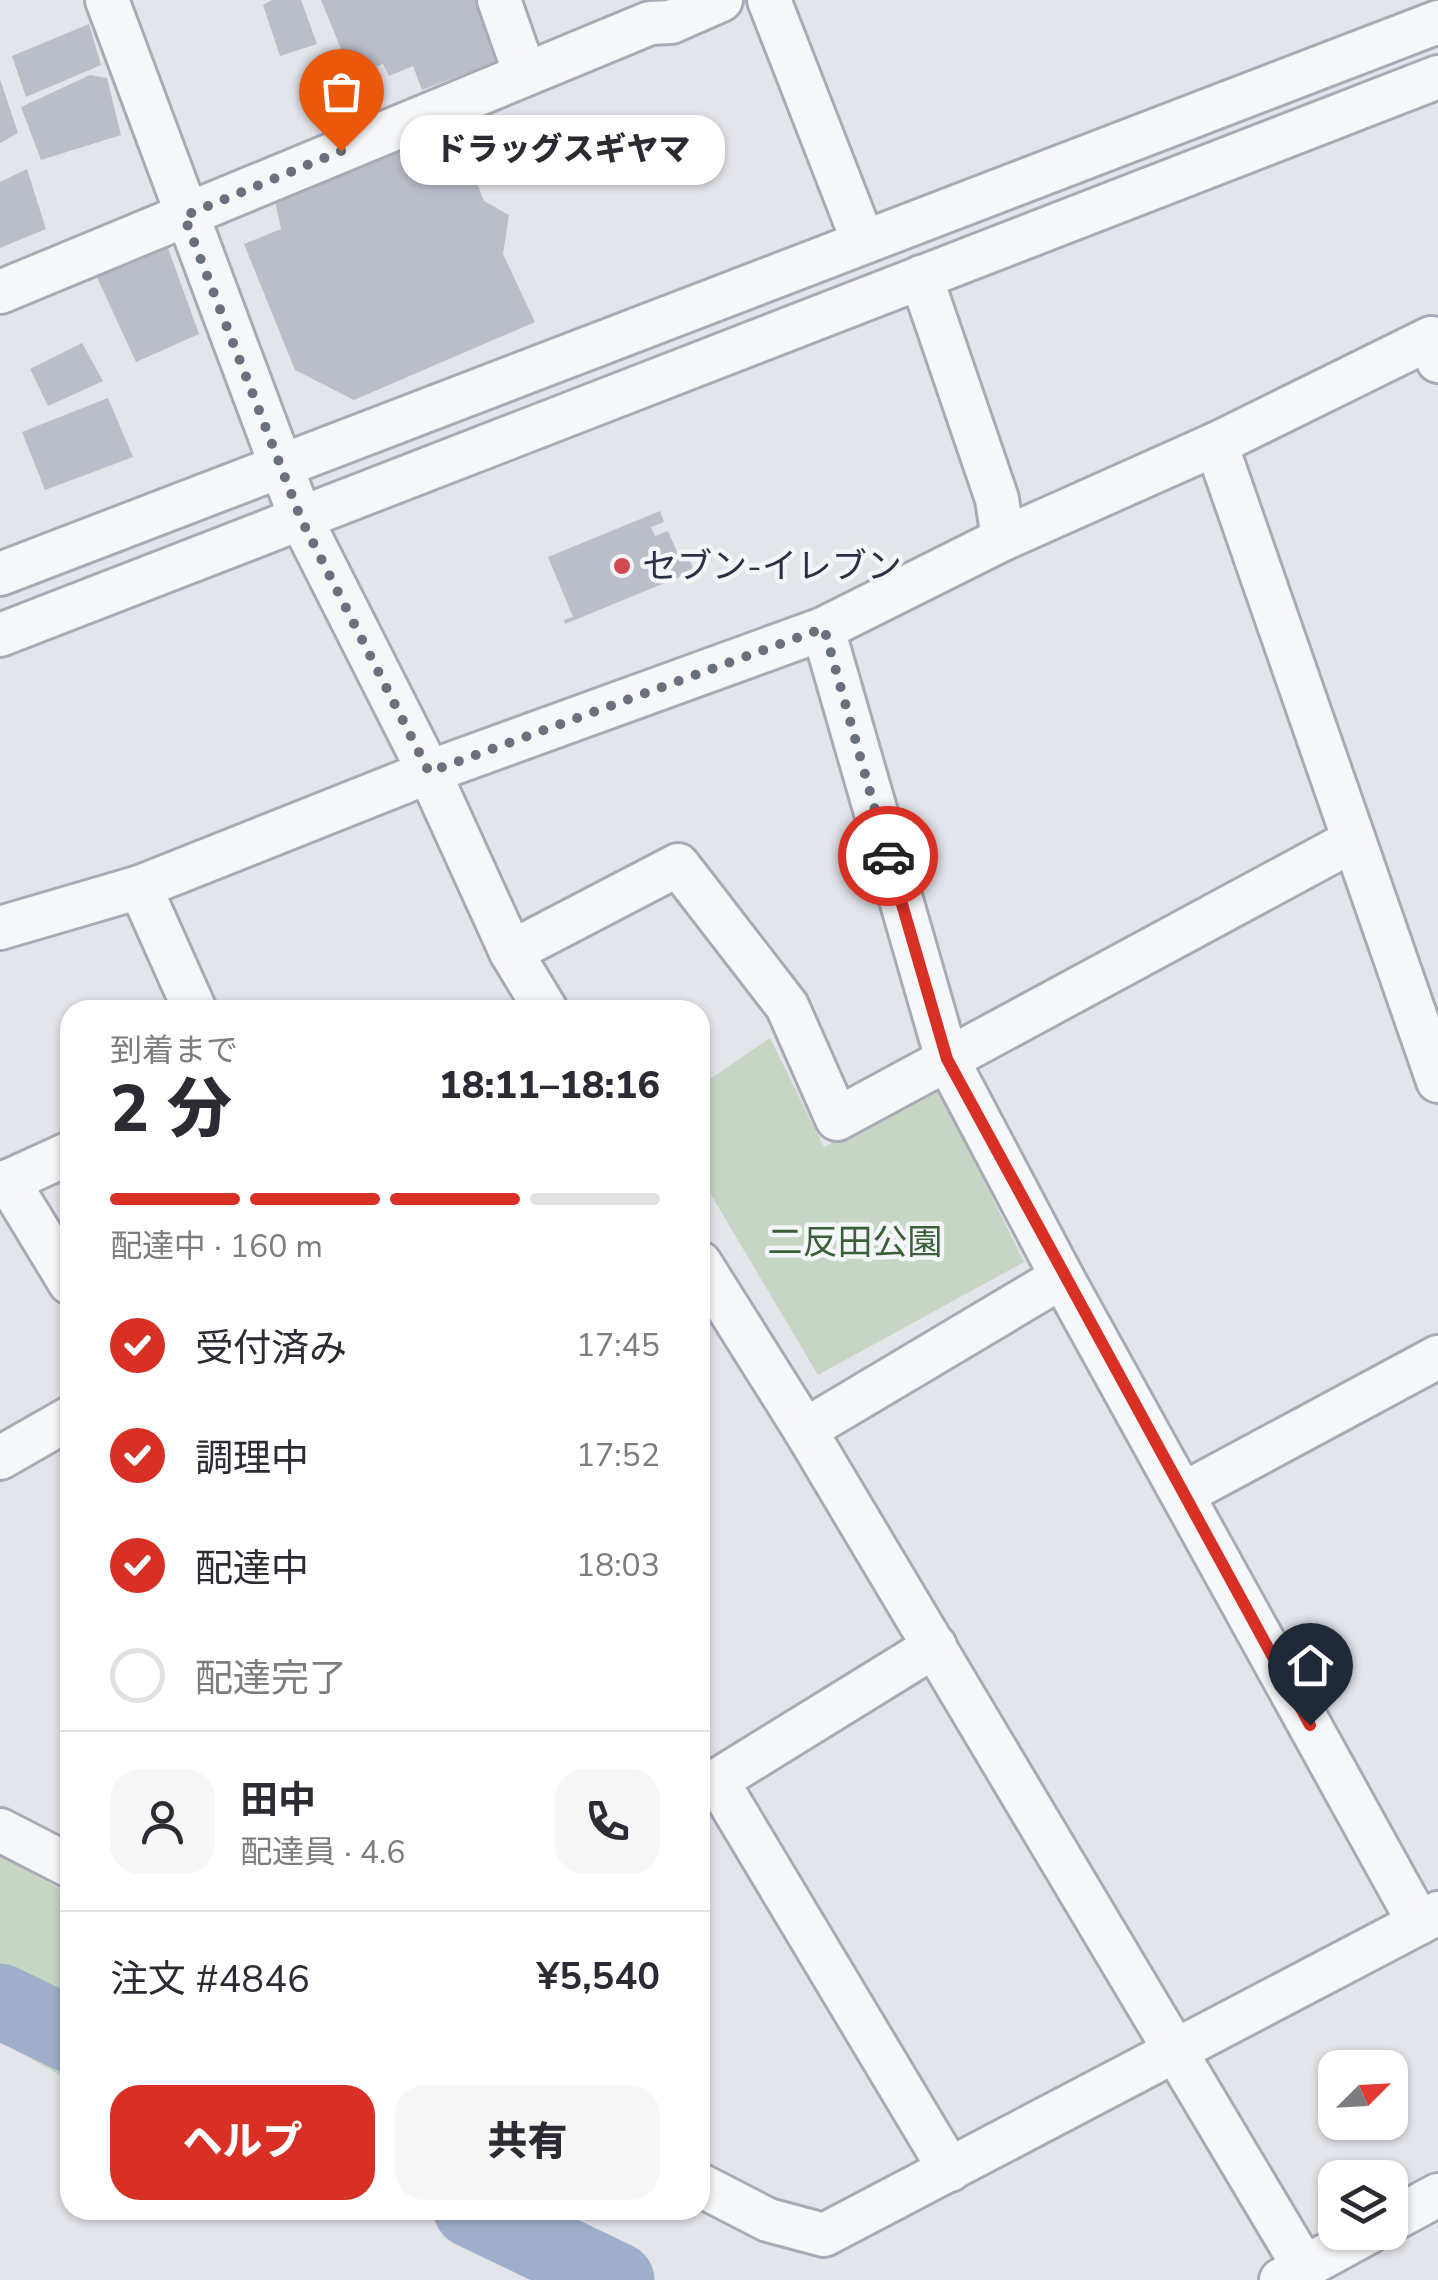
<!DOCTYPE html>
<html lang="ja">
<meta charset="utf-8">
<style>
:root{--surface:#fff;--page:#f7f7f7;--text:#2b2b33;--muted:#7c7c81;--line:#e1e1e2;--accent:#d93025}
body{margin:0;font-family:"Nunito Sans","Noto Sans JP",sans-serif;background:var(--page);color:var(--text);height:100vh;display:flex;flex-direction:column;font-size:38px;white-space:nowrap}
*{box-sizing:border-box;margin:0}
p{font-size:32px;color:var(--muted)}
.icon{flex:none;width:55px;height:55px;fill:none;stroke:currentColor;stroke-width:2;stroke-linecap:round;stroke-linejoin:round}
.map{position:relative;flex:1;overflow:hidden}
.panel{position:absolute;left:60px;top:1000px;width:650px;height:1220px;display:flex;flex-direction:column;background:var(--surface);border-radius:30px;box-shadow:0 2px 8px #0004}
.panel>*{flex:none}
.needle{width:65px;rotate:66deg}
.tools{position:absolute;left:1318px;top:2050px;display:grid;gap:20px}
.tools a{display:grid;place-items:center;width:90px;height:90px;border-radius:20px;background:var(--surface);box-shadow:0 2px 8px #0004;font-size:50px}
.pin{position:absolute;display:grid;place-items:center;width:85px;height:85px;color:#fff;margin:-102px -42px;border-radius:50% 50% 50% 0;rotate:-45deg;box-shadow:0 0 10px #0007}
.pin .icon{rotate:45deg}
.courier{position:absolute;display:grid;place-items:center;width:100px;height:100px;margin:-50px;border:8px solid #d93025;border-radius:50%;background:#fff;color:#222;box-shadow:0 2px 12px #0007}
.bubble{position:absolute;height:70px;border-radius:30px;background:var(--surface);box-shadow:0 2px 8px #0004;font-size:32px;font-weight:800;line-height:70px;text-align:center}
.overview em{font-style:normal;font-weight:800}
.overview div{display:flex;flex-direction:column-reverse}
.overview{display:flex;align-items:center;justify-content:space-between;height:170px;padding:0 50px}
h1{font-size:65px;font-weight:800;line-height:75px}
.bar{display:grid;grid-template-columns:repeat(4,1fr);gap:15px 10px;align-content:center;height:120px;padding:0 50px}
.bar i{height:12px;border-radius:8px;background:var(--line)}
.bar .active{background:var(--accent)}
.bar p{grid-column:span 4}
.line{display:flex;align-items:center;gap:25px;padding:0 50px;border-top:2px solid var(--line)}
.line div{flex:1}
.round{display:grid;place-items:center;flex:none;width:105px;height:105px;border-radius:30px;background:var(--page)}
ol{padding:0 50px;list-style:none}
li{display:flex;align-items:center;gap:30px;height:110px}
li p{margin-inline-start:auto}
li .icon{padding:10px;border-radius:50%;background:var(--accent);color:#fff;stroke-width:4}
li:last-child{color:var(--muted)}
li i{width:55px;height:55px;border:5px solid var(--line);border-radius:50%}
.button{display:flex;gap:20px;margin-top:auto;padding:20px 50px}
.button a{flex:1;height:115px;border-radius:30px;background:var(--accent);color:#fff;font-size:40px;font-weight:800;line-height:115px;text-align:center}
.button a+a{background:var(--page);color:var(--text)}
.map>svg:first-child{display:block}
.green{fill:#c7d5c4}
.lines{fill:none;stroke-linecap:round;stroke-linejoin:round}
.river{stroke:#9fafcb;stroke-width:75}
.building{fill:#babec9}
.minor-casing{stroke:#a8abb6;stroke-width:48}
.minor{stroke:#f6f7f9;stroke-width:42}
.done{stroke:#6b707e;stroke-width:10;stroke-dasharray:0 18}
.route{stroke:#d93025;stroke-width:12}
.poi-dot{fill:#cf4a4e;stroke:#f3f5f8;stroke-width:4}
.labels{text-anchor:middle;dominant-baseline:central;stroke-width:9;stroke-linejoin:round;paint-order:stroke}
.poi-label{font-size:35px;fill:#2b3144;stroke:#f3f5f8;text-anchor:start}
.park-label{font-size:35px;fill:#3b5f38;stroke:#f3f5f8}
</style>
<div class="map">
<svg width="1438" height="2280" viewBox="0 0 1438 2280">
<rect width="100%" height="100%" fill="#e3e5eb"/>
<g class="green">
<path d="M770,1038L824,1147L937,1085L1024,1262L818,1375L700,1176V1086Z"/>
<path d="M0,1855L70,1895V2081L0,2041Z"/>
</g>
<g class="lines">
<g class="river">
<path d="M0,2001L70,2035"/>
<path d="M471,2210L617,2280"/>
</g>
</g>
<g class="building">
<path d="M272,0H301L317,44L280,56L263,5Z"/>
<path d="M321,0H481L499,61L422,90L413,66L389,76L383,64L352,76Z"/>
<path d="M89,24L101,65L26,97L12,56Z"/>
<path d="M90,75L107,78L121,135L41,160L21,107Z"/>
<path d="M0,79L18,133L0,143Z"/>
<path d="M448,112L484,201L509,215L503,254L535,322L354,400L295,370L244,244L281,229L272,186Z"/>
<path d="M27,169L46,229L0,248V182Z"/>
<path d="M165,240L199,334L136,362L94,271Z"/>
<path d="M82,343L103,381L48,406L30,369Z"/>
<path d="M108,398L133,457L45,490L22,432Z"/>
<path d="M660,511L664,522L651,527L655,536L668,531L681,561L689,558L694,571L565,624L564,620L573,617L548,557Z"/>
</g>
<g class="lines">
<defs>
<g id="minor">
<path d="M107,0L301,519L429,772L511,952L546,1010"/>
<path d="M499,0L525,74"/>
<path d="M769,0L863,241"/>
<path d="M921,277L997,499L1003,539"/>
<path d="M0,292L650,23L671,22L721,0"/>
<path d="M1216,444L1438,1081"/>
<path d="M0,574L1438,22"/>
<path d="M823,629L947,1059L1062,1277L1419,1923"/>
<path d="M0,635L1438,77"/>
<path d="M140,887L195,1010"/>
<path d="M0,928L140,887L429,772L823,629L1003,539L1216,444L1431,338L1438,361"/>
<path d="M511,952L678,865L787,1006L837,1119L1352,841"/>
<path d="M8,1181L70,1283"/>
<path d="M0,1185L70,1153"/>
<path d="M700,1263L805,1430L1304,2267"/>
<path d="M805,1430L1062,1277"/>
<path d="M0,1458L70,1418"/>
<path d="M1183,1494L1438,1357"/>
<path d="M717,1781L950,2170"/>
<path d="M700,1791L935,1646"/>
<path d="M0,1830L70,1866"/>
<path d="M700,2185L768,2220L824,2235L1438,1913"/>
<path d="M1390,2221L1438,2195"/>
<path d="M1281,2280L1369,2232"/>
</g>
</defs>
<use href="#minor" class="minor-casing"/>
<use href="#minor" class="minor"/>
</g>
<g class="lines">
<path class="done" d="M341,151L184,216L301,519L429,772L824,628L888,856"/>
<path class="route" d="M888,856L947,1059L1310,1725"/>
</g>
<circle class="poi-dot" cx="622" cy="566" r="10"/>
<g class="labels">
<g class="poi-label">
<text x="642" y="566">セブン-イレブン</text>
</g>
<g class="park-label">
<text x="855" y="1242">二反田公園</text>
</g>
</g>
</svg>
<div class="tools">
<a><svg class="needle" viewBox="-14 -14 28 28"><path d="M0-13l5 13h-10z" fill="#e53935"/><path d="M0 13l5-13h-10z" fill="#7c7c81"/></svg></a>
<a><svg class="icon" aria-label="layers" viewBox="0 0 24 24"><path d="M12 4l9 5-9 5-9-5zM3 14l9 5 9-5"/></svg></a>
</div>
<div class="pin" style="left:341px;top:151px;background:#ea580c"><svg class="icon" aria-label="bag" viewBox="0 0 24 24"><path d="M5 8h14l-1 12H6zM9 8a3 3 0 0 1 6 0"/></svg></div>
<div class="pin" style="left:1310px;top:1725px;background:#1f2937"><svg class="icon" aria-label="home" viewBox="0 0 24 24"><path d="M3 11l9-7 9 7M6 9v11h12V9"/></svg></div>
<div class="courier" style="left:888px;top:856px"><svg class="icon" aria-label="car" viewBox="0 0 24 24"><path d="M5 17H2v-5l4-1 3-4h7l3 4 3 1v5h-3M9 17h6M6 11h13"/><circle cx="7" cy="17" r="2"/><circle cx="17" cy="17" r="2"/></svg></div>
<div class="bubble" style="left:400px;top:115px;width:325px">ドラッグスギヤマ</div>
<section class="panel">
<div class="overview"><div><h1>2 分</h1><p>到着まで</p></div><em>18:11–18:16</em></div>
<div class="bar"><i class="active"></i><i class="active"></i><i class="active"></i><i></i><p>配達中 · 160 m</p></div>
<ol>
<li><svg class="icon" aria-label="check" viewBox="0 0 24 24"><path d="M5 12l5 5 9-10"/></svg>受付済み<p>17:45</p></li>
<li><svg class="icon" aria-label="check" viewBox="0 0 24 24"><path d="M5 12l5 5 9-10"/></svg>調理中<p>17:52</p></li>
<li><svg class="icon" aria-label="check" viewBox="0 0 24 24"><path d="M5 12l5 5 9-10"/></svg>配達中<p>18:03</p></li>
<li><i></i>配達完了</li>
</ol>
<div class="line" style="height:180px"><a class="round"><svg class="icon" aria-label="person" viewBox="0 0 24 24"><circle cx="12" cy="8" r="4"/><path d="M4 21q1-7 8-7t8 7"/></svg></a><div><b>田中</b><p>配達員 · 4.6</p></div><a class="round"><svg class="icon" aria-label="phone" viewBox="0 0 24 24"><path d="M5 4h4l2 5-3 2q2 4 5 5l2-3 5 2v4C11 20 4 13 5 4z"/></svg></a></div>
<div class="line" style="height:130px"><div>注文 #4846</div><b>¥5,540</b></div>
<div class="button"><a>ヘルプ</a><a>共有</a></div>
</section>
</div>
